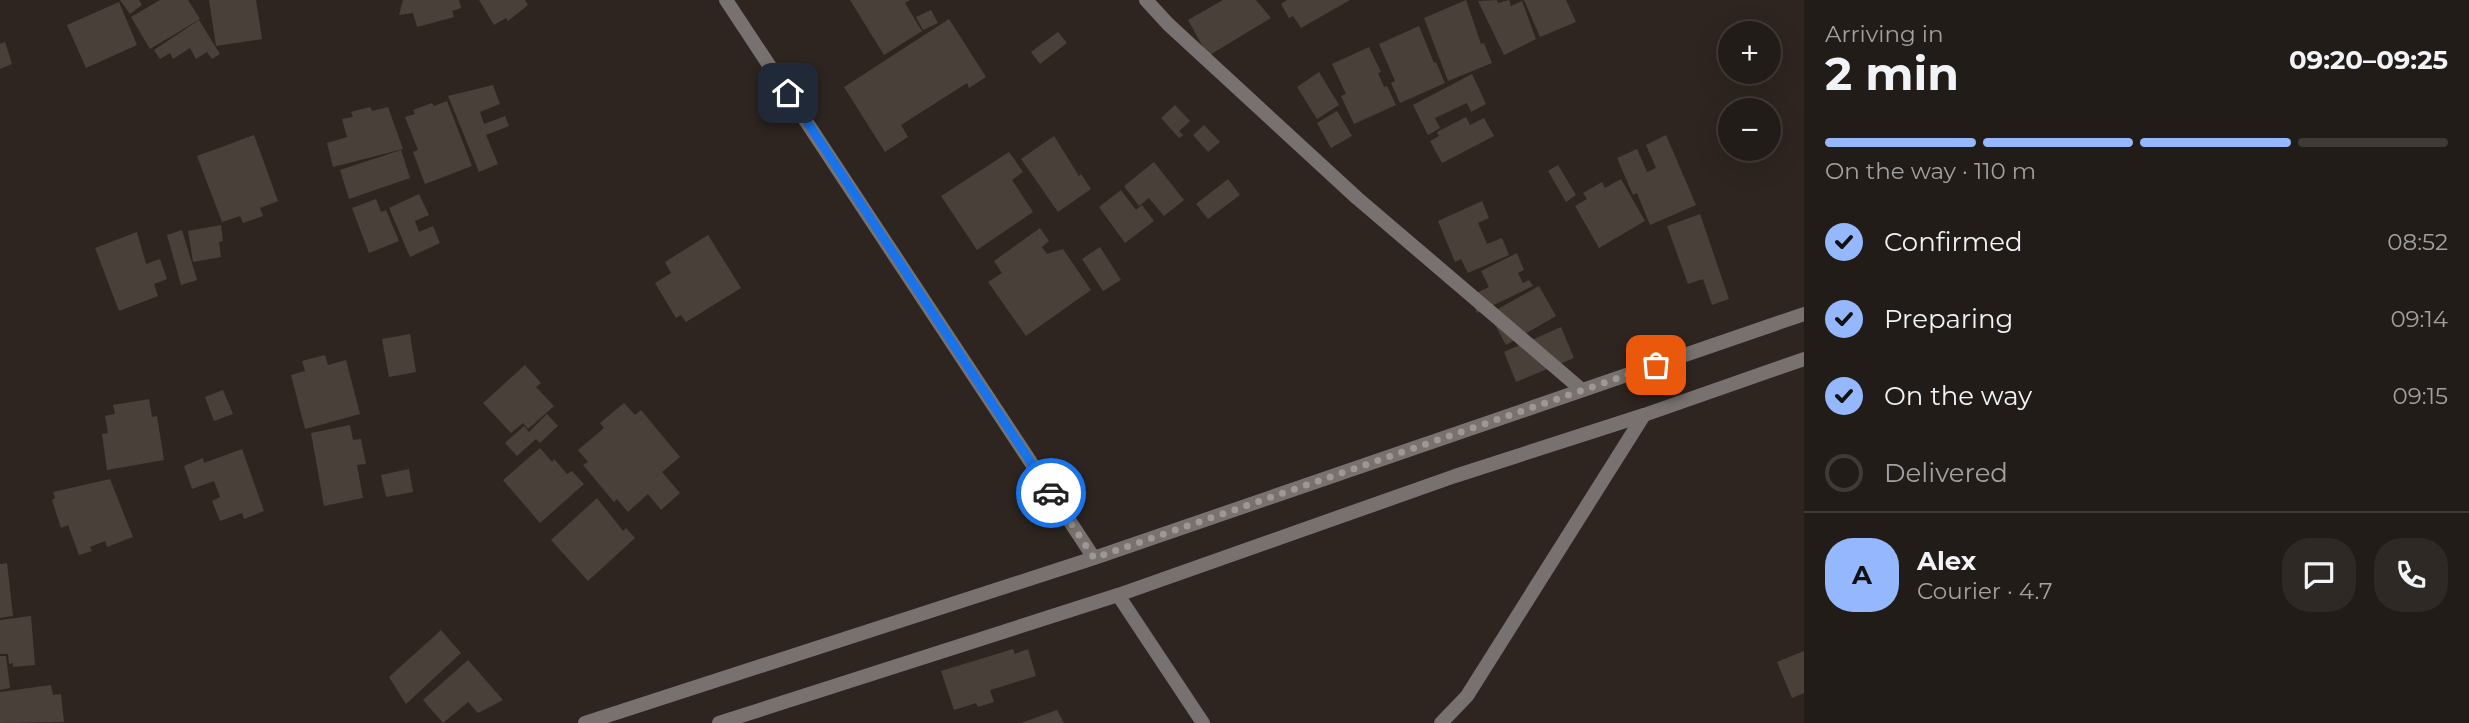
<!DOCTYPE html>
<meta charset="utf-8">
<style>
:root{--surface:#221c18;--page:#2e2925;--text:#f1f3f6;--muted:#a2a1a2;--line:#3f3a37;--accent:#94b7fd}
body{margin:0;font-family:Montserrat,sans-serif;background:var(--page);color:var(--text);height:100vh;display:flex;flex-direction:column;font-size:26px;white-space:nowrap}
*{box-sizing:border-box;margin:0}
p{font-size:23px;color:var(--muted)}
.icon{flex:none;width:38px;height:38px;fill:none;stroke:currentColor;stroke-width:2;stroke-linecap:round;stroke-linejoin:round}
.map{position:relative;flex:1;overflow:hidden}
.panel{display:flex;flex-direction:column;background:var(--surface);width:665px}
.panel>*{flex:none}
.controls{position:absolute;left:1718px;top:21px;display:grid;gap:14px}
.controls a{display:grid;place-items:center;width:63px;height:63px;border-radius:50%;background:var(--surface);box-shadow:0 7px 28px #0002,0 0 0 2px var(--line);font-size:35px}
.pin{position:absolute;display:grid;place-items:center;width:60px;height:60px;color:#fff;margin:-30px;border-radius:14px;box-shadow:0 4px 10px #0006}
.courier{position:absolute;display:grid;place-items:center;width:70px;height:70px;margin:-35px;border:5px solid #1a73e8;border-radius:50%;background:#fff;color:#222;box-shadow:0 2px 9px #0007}
.head em{font-style:normal;font-weight:700}
.head div{display:flex;flex-direction:column-reverse}
.head{display:flex;align-items:center;justify-content:space-between;height:119px;padding:0 21px}
h1{font-size:46px;font-weight:700;line-height:52px}
.bar{display:grid;grid-template-columns:repeat(4,1fr);gap:10px 7px;align-content:center;height:84px;padding:0 21px}
.bar i{height:9px;border-radius:5px;background:var(--line)}
.bar .current{background:var(--accent)}
.bar p{grid-column:span 4}
.line{display:flex;align-items:center;gap:18px;padding:0 21px;border-top:2px solid var(--line)}
.line div{flex:1}
.round{display:grid;place-items:center;flex:none;width:74px;height:74px;border-radius:28px;background:var(--page)}
ol{padding:0 21px;list-style:none}
li{display:flex;align-items:center;gap:21px;height:77px}
li p{margin-inline-start:auto}
li .icon{padding:7px;border-radius:50%;background:var(--accent);color:#111;stroke-width:4}
li:last-child{color:var(--muted)}
li i{width:38px;height:38px;border:4px solid var(--line);border-radius:50%}
main{display:flex;flex:1;min-height:0}
.map>svg:first-child{display:block}
.building{fill:#4a403a}
.lines{fill:none;stroke-linecap:round;stroke-linejoin:round}
.minor{stroke:#77726f;stroke-width:14}
.done{stroke:#9e9793;stroke-width:7;stroke-dasharray:0 12.6}
.route{stroke:#1a73e8;stroke-width:9}
</style>
<main>
<div class="map">
<svg width="1804" height="723" viewBox="0 0 1804 723">
<rect width="100%" height="100%" fill="#2e2520"/>
<g class="building">
<path d="M120,0H139L142,5L130,14Z"/>
<path d="M160,0H188L200,19L150,49L131,17Z"/>
<path d="M209,0H256L262,39L216,46Z"/>
<path d="M403,0H459L461,8L452,11L454,17L417,27L413,13L399,15Z"/>
<path d="M479,0H525L528,5L508,21L506,18L494,25Z"/>
<path d="M850,0H910L905,3L922,31L884,55Z"/>
<path d="M1223,0H1256L1271,18L1208,56L1188,20Z"/>
<path d="M1287,0H1350L1301,28L1293,16L1289,18L1281,4Z"/>
<path d="M1466,0L1481,44L1484,43L1492,63L1448,81L1424,18Z"/>
<path d="M1497,0L1498,3L1509,0L1511,6L1522,1L1536,39L1504,55L1478,1Z"/>
<path d="M1524,0H1566L1576,22L1540,37Z"/>
<path d="M119,2L137,45L86,68L67,25Z"/>
<path d="M931,10L938,23L923,30L916,17Z"/>
<path d="M949,19L986,77L969,88L967,83L901,125L908,137L885,152L844,87Z"/>
<path d="M199,20L220,54L212,59L207,52L196,59L190,48L173,59L170,53L160,59L154,50Z"/>
<path d="M1419,26L1434,63L1436,62L1445,83L1400,103L1391,83L1395,81L1379,44Z"/>
<path d="M1058,32L1067,43L1040,64L1031,52Z"/>
<path d="M5,42L12,64L0,69V44Z"/>
<path d="M1369,47L1381,72L1378,73L1384,87L1387,86L1396,105L1354,124L1341,96L1346,94L1332,64Z"/>
<path d="M1319,72L1339,105L1317,119L1297,87Z"/>
<path d="M1472,74L1486,104L1471,112L1467,103L1435,118L1440,128L1428,135L1413,105Z"/>
<path d="M493,85L500,104L480,112L484,124L505,116L509,126L486,135L498,164L479,172L448,96Z"/>
<path d="M447,101L472,166L425,184L413,152L418,150L405,117L415,114L413,110L432,103L434,106Z"/>
<path d="M1175,105L1190,121L1179,131L1183,135L1179,138L1161,118Z"/>
<path d="M370,107L372,111L388,107L403,149L333,167L327,143L347,137L342,119L353,117L351,112Z"/>
<path d="M1337,111L1352,136L1331,148L1317,123Z"/>
<path d="M1466,117L1470,125L1484,118L1494,136L1442,163L1430,141L1439,136L1437,132Z"/>
<path d="M1204,125L1220,142L1208,152L1193,135Z"/>
<path d="M254,135L278,201L260,208L263,216L243,223L240,216L222,222L197,156Z"/>
<path d="M1666,135L1696,205L1650,225L1637,193L1633,195L1617,158L1637,149L1647,172L1656,168L1646,145Z"/>
<path d="M1054,136L1079,176L1081,174L1091,189L1058,212L1021,159Z"/>
<path d="M401,150L410,178L349,199L340,170Z"/>
<path d="M1009,152L1023,172L1012,180L1033,212L977,250L941,196Z"/>
<path d="M1154,162L1184,200L1164,216L1149,198L1139,206L1124,186Z"/>
<path d="M1558,165L1576,195L1566,202L1548,171Z"/>
<path d="M1228,179L1240,195L1208,219L1196,204Z"/>
<path d="M1621,179L1645,221L1599,248L1575,206L1587,199L1583,193L1602,182L1605,188Z"/>
<path d="M1121,190L1136,210L1142,205L1154,221L1125,243L1099,207Z"/>
<path d="M419,194L429,215L415,221L419,232L433,226L440,243L410,257L389,208Z"/>
<path d="M376,199L381,212L386,210L399,241L369,253L352,208Z"/>
<path d="M1482,201L1489,218L1478,223L1487,244L1502,238L1509,255L1468,273L1461,259L1455,262L1438,221Z"/>
<path d="M1700,214L1729,299L1712,305L1703,279L1688,284L1667,226Z"/>
<path d="M221,225L223,241L219,242L221,257L193,262L188,231Z"/>
<path d="M1040,228L1049,241L1042,247L1047,254L1063,249L1091,290L1026,336L988,282L1002,273L994,261Z"/>
<path d="M182,230L197,280L181,285L167,235Z"/>
<path d="M137,232L146,264L160,259L167,279L154,284L158,296L119,311L95,248Z"/>
<path d="M708,235L741,288L686,322L681,315L676,318L655,283L671,273L665,262Z"/>
<path d="M1100,247L1121,280L1103,291L1082,259Z"/>
<path d="M1517,253L1524,270L1518,273L1523,283L1529,280L1533,286L1477,313L1470,296L1489,287L1481,271Z"/>
<path d="M1539,286L1556,316L1506,345L1489,314Z"/>
<path d="M1561,327L1574,358L1516,382L1504,352Z"/>
<path d="M410,334L416,372L389,377L382,339Z"/>
<path d="M325,355L328,365L346,360L360,414L305,429L291,375L305,371L302,361Z"/>
<path d="M525,365L541,383L536,387L554,406L528,429L523,423L511,433L483,403Z"/>
<path d="M223,390L233,414L214,421L205,397Z"/>
<path d="M149,399L152,417L157,416L164,460L107,470L102,434L108,433L105,416L115,414L113,405Z"/>
<path d="M624,403L635,415L641,410L680,457L662,472L680,493L661,510L648,494L628,512L617,499L614,502L583,465L588,462L578,450L604,428L600,423Z"/>
<path d="M547,414L558,426L540,443L536,439L517,456L505,443L524,426L529,432Z"/>
<path d="M350,425L353,440L361,439L366,464L357,465L363,498L324,506L311,433Z"/>
<path d="M540,448L552,462L554,459L567,474L572,471L584,484L540,523L503,480Z"/>
<path d="M242,449L264,511L244,519L242,513L220,521L212,501L220,497L214,481L192,489L184,466L203,458L204,463Z"/>
<path d="M409,469L413,492L386,497L381,475Z"/>
<path d="M110,479L133,537L107,547L105,541L90,547L92,551L79,555L68,525L61,528L52,500L55,498L53,492Z"/>
<path d="M597,498L623,531L626,528L635,538L588,581L551,540Z"/>
<path d="M7,563L13,616L0,618V564Z"/>
<path d="M31,616L35,665L13,667V663L9,664L8,654H0V620Z"/>
<path d="M441,630L461,653L406,704L389,677Z"/>
<path d="M1013,649L1015,654L1028,649L1036,676L990,690L994,702L978,707L976,703L954,710L941,671Z"/>
<path d="M1804,651V693L1792,698L1777,662Z"/>
<path d="M0,656H6L10,688L0,690Z"/>
<path d="M468,660L503,700L478,713L468,702L443,723L423,700Z"/>
<path d="M51,685L53,695L61,694L64,722L0,723V692Z"/>
<path d="M1057,710L1064,723H1021Z"/>
</g>
<g class="lines">
<g class="minor">
<path d="M726,0L1094,558"/>
<path d="M1146,0L1168,24L1357,198L1582,390"/>
<path d="M1118,595L1203,723"/>
<path d="M585,723L1094,558L1804,314"/>
<path d="M719,723L1118,595L1455,476L1644,415L1804,359"/>
<path d="M1441,723L1467,696L1644,415"/>
</g>
</g>
<g class="lines">
<path class="done" d="M1051,493L1094,558L1656,365"/>
<path class="route" d="M788,93L1051,493"/>
</g>
</svg>
<div class="controls">
<a>+</a>
<a>−</a>
</div>
<div class="pin" style="left:1656px;top:365px;background:#ea580c"><svg class="icon" aria-label="bag" viewBox="0 0 24 24"><path d="M5 8h14l-1 12H6zM9 8a3 3 0 0 1 6 0"/></svg></div>
<div class="pin" style="left:788px;top:93px;background:#1f2937"><svg class="icon" aria-label="home" viewBox="0 0 24 24"><path d="M3 11l9-7 9 7M6 9v11h12V9"/></svg></div>
<div class="courier" style="left:1051px;top:493px"><svg class="icon" aria-label="car" viewBox="0 0 24 24"><path d="M5 17H2v-5l4-1 3-4h7l3 4 3 1v5h-3M9 17h6M6 11h13"/><circle cx="7" cy="17" r="2"/><circle cx="17" cy="17" r="2"/></svg></div>
</div>
<section class="panel">
<div class="head"><div><h1>2 min</h1><p>Arriving in</p></div><em>09:20–09:25</em></div>
<div class="bar"><i class="current"></i><i class="current"></i><i class="current"></i><i></i><p>On the way · 110 m</p></div>
<ol>
<li><svg class="icon" aria-label="check" viewBox="0 0 24 24"><path d="M5 12l5 5 9-10"/></svg>Confirmed<p>08:52</p></li>
<li><svg class="icon" aria-label="check" viewBox="0 0 24 24"><path d="M5 12l5 5 9-10"/></svg>Preparing<p>09:14</p></li>
<li><svg class="icon" aria-label="check" viewBox="0 0 24 24"><path d="M5 12l5 5 9-10"/></svg>On the way<p>09:15</p></li>
<li><i></i>Delivered</li>
</ol>
<div class="line" style="height:126px"><b class="round" style="background:var(--accent);color:#111">A</b><div><b>Alex</b><p>Courier · 4.7</p></div><a class="round"><svg class="icon" aria-label="chat" viewBox="0 0 24 24"><path d="M4 5h16v11H9l-5 4z"/></svg></a><a class="round"><svg class="icon" aria-label="phone" viewBox="0 0 24 24"><path d="M5 4h4l2 5-3 2q2 4 5 5l2-3 5 2v4C11 20 4 13 5 4z"/></svg></a></div>
</section>
</main>
